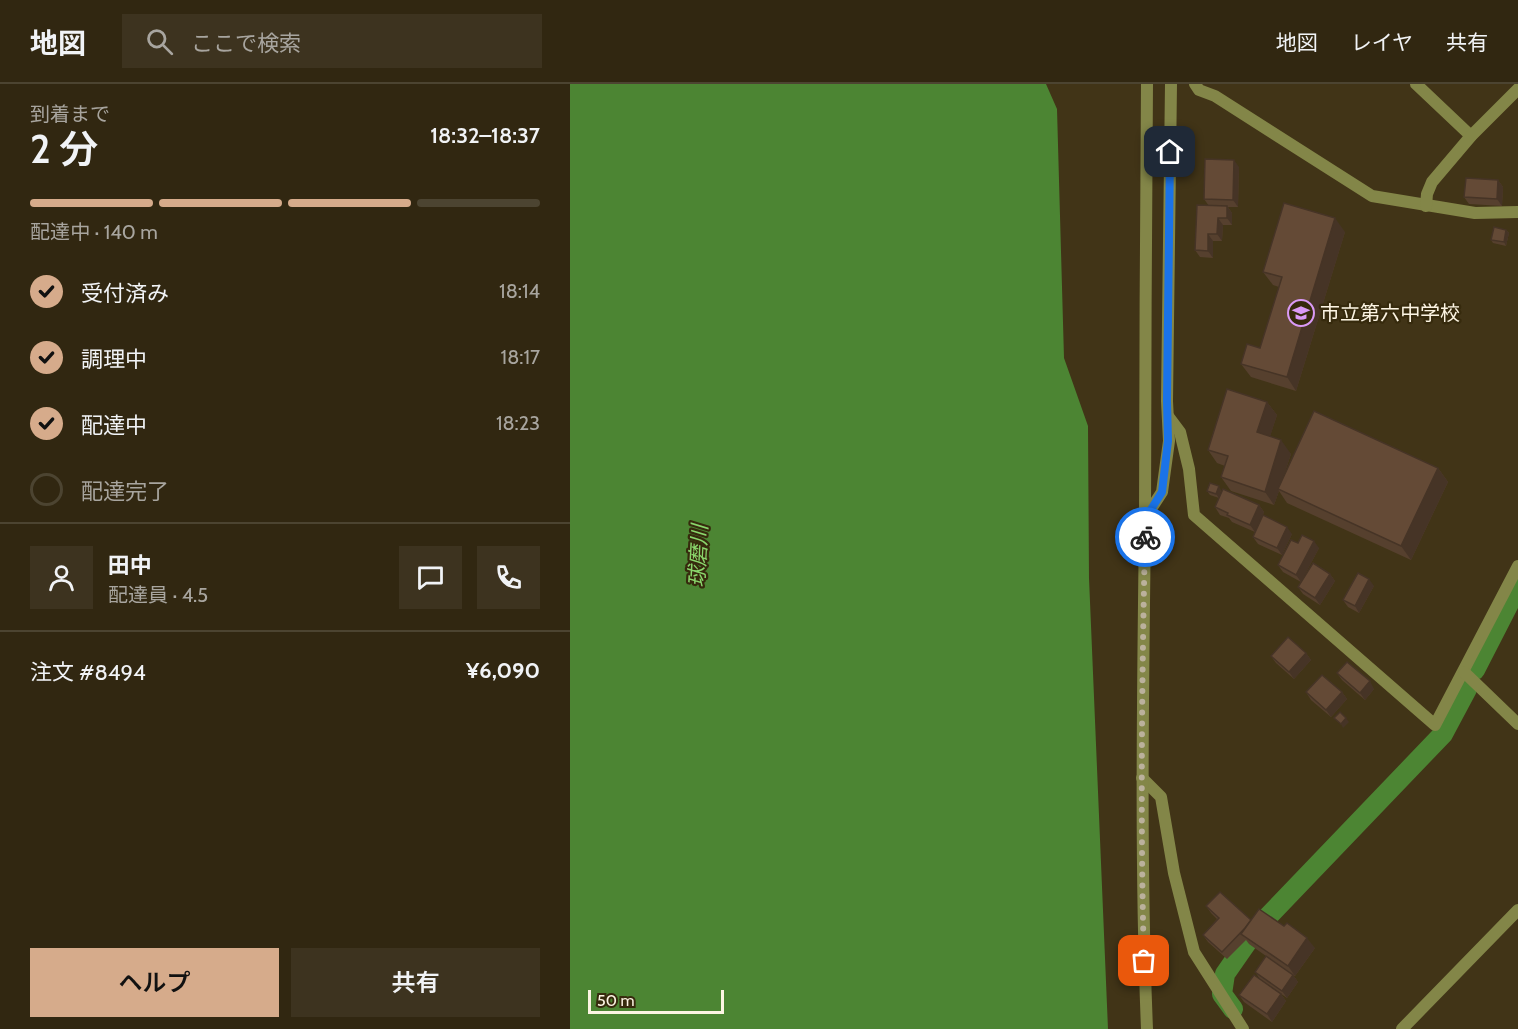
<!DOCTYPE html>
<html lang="ja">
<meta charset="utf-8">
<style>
:root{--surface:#312711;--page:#3d331f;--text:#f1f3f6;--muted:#a8a59f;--line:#4c4431;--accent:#d6ab8b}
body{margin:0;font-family:Cabin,"Noto Sans JP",sans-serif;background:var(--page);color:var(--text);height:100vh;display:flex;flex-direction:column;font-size:22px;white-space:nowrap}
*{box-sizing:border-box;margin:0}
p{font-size:20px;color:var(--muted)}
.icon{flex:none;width:33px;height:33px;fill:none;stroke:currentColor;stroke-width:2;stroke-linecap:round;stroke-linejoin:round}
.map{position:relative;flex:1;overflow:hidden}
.drawer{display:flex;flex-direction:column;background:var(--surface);width:570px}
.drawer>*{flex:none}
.scale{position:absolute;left:18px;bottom:15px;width:136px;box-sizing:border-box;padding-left:6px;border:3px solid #fcf4e3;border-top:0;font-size:16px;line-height:21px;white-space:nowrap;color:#fcf4e3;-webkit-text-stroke:4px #362a0d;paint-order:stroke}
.pin{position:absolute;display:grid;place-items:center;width:51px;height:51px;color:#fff;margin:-26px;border-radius:12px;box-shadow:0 3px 9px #0006}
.courier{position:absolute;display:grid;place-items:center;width:60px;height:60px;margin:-30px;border:4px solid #1a73e8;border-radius:50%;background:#fff;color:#222;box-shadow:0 2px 8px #0007}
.headline em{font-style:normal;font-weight:600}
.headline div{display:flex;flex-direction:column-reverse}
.headline{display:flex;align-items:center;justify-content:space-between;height:102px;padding:0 30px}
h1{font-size:39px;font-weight:600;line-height:45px}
.bar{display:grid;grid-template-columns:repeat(4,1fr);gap:9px 6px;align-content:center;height:72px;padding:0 30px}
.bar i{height:8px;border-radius:4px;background:var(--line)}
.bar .on{background:var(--accent)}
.bar p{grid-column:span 4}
.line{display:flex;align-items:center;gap:15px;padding:0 30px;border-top:2px solid var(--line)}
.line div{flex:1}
.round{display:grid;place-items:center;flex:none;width:63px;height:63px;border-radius:0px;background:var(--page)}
ol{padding:0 30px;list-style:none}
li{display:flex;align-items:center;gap:18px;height:66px}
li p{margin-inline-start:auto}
li .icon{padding:6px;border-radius:50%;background:var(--accent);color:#111;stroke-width:4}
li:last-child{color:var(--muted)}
li i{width:33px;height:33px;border:3px solid var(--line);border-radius:50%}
.action{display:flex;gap:12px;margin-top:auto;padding:12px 30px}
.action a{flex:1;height:69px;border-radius:0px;background:var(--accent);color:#111;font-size:24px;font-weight:600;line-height:69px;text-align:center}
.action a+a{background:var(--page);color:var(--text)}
header{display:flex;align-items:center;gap:36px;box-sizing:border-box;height:84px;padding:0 30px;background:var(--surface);border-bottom:2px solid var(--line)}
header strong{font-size:28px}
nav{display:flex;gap:33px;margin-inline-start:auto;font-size:21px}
.search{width:420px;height:54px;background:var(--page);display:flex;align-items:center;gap:15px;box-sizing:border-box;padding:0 21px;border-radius:0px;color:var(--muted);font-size:22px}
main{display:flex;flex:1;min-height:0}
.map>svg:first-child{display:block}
.water{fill:#4c8533}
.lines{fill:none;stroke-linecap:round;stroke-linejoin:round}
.canal{stroke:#4c8533;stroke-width:20}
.street{stroke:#838648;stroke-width:12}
.wall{fill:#56402e}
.shaded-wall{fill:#463426}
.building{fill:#644a36;stroke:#463426;stroke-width:1.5}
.done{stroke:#bbb19c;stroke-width:6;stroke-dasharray:0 10.8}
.route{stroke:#1a73e8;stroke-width:8}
.labels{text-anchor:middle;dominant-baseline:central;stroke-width:4.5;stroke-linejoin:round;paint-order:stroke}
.poi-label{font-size:20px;fill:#fcf4e3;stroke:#362a0d;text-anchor:start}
.water-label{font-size:21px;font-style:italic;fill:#8ad66c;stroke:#362a0d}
</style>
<header>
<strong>地図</strong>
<div class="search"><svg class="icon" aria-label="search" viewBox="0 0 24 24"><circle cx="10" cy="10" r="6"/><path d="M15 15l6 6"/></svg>ここで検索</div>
<nav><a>地図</a><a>レイヤ</a><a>共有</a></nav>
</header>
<main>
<section class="drawer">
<div class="headline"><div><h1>2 分</h1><p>到着まで</p></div><em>18:32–18:37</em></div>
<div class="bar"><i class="on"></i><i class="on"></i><i class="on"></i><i></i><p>配達中 · 140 m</p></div>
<ol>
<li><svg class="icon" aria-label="check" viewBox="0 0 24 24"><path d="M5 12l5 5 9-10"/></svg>受付済み<p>18:14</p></li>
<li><svg class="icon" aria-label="check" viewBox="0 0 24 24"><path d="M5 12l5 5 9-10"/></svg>調理中<p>18:17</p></li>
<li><svg class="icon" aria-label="check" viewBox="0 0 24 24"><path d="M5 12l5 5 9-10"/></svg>配達中<p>18:23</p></li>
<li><i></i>配達完了</li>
</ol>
<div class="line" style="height:108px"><a class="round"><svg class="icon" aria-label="person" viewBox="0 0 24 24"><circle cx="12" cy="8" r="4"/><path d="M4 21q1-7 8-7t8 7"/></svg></a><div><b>田中</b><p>配達員 · 4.5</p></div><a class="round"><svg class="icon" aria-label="chat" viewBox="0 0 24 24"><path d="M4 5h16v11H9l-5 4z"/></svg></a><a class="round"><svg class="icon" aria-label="phone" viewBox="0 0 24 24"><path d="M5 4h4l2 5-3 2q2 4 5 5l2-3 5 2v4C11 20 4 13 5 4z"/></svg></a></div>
<div class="line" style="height:78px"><div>注文 #8494</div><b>¥6,090</b></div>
<div class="action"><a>ヘルプ</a><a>共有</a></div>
</section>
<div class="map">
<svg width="948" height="945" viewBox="0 0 948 945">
<rect width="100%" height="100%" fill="#413417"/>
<path class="water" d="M0,0H476L487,25L494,274L518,342L519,494L538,945H0Z"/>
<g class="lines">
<g class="canal">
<path d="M905,586L948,502"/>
<path d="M663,925L652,910L655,890L687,844L873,650L897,605"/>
</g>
<g class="street">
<path d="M625,0L629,6L645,12L802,112L905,129L948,128"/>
<path d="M846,0L901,52"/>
<path d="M856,122L857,110L862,98L901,52L948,5"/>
<path d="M598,332L610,348L619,385L624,431L865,641L948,482"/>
<path d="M575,434L592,408L599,357L597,317L601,0"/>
<path d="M894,588L948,640"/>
<path d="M572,694L591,713L604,789L624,868L673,945"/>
<path d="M577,945C570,775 573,606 575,437C576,291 575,146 577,0"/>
<path d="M832,945L948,826"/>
</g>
</g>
<g class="wall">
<path d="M669,83L668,123H658L662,129V141H653L652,157H643V174L630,173L625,166L639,122L634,115Z"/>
<path d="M928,96L933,103L932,122L899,120L894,113Z"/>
<path d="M936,146L939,149L936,162L923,159L921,156Z"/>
<path d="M775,148L726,307L681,293L671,280L690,264L709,203L703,201L693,188Z"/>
<path d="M697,318L707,331L700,352L721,370L713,394L868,384L878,398L841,476L717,419L709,407L704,421L661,407L651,393L655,382L647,379L638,366Z"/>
<path d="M651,406L649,414L640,411L637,407Z"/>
<path d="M689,421L694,428L685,448L662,438L659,434L650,431L645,423Z"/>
<path d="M722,450L712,471L688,460L683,453Z"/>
<path d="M728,459L749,464L731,498L713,488L708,481Z"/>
<path d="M760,490L765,497L750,521L733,510L728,503Z"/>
<path d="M804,502L789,529L778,523L773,516Z"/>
<path d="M736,569L741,576L724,595L706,579L701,572Z"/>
<path d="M767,589L804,605L795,616L772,596Z"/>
<path d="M736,608H772L777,615L761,633L741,616Z"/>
<path d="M636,822L681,836L745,864L725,892L723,891L728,898L717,914L690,895L685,888L696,872L679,860L676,856L657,875L638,858L633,851L647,835L641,829Z"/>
<path d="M711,910L716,917L702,938L674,918L669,911Z"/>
</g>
<g class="shaded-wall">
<path d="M664,76L669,83L668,123L663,116Z"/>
<path d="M928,96L933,103L932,122L927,115Z"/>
<path d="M657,122L662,129V141L657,134Z"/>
<path d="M648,134L653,141L652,157L647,150Z"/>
<path d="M765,134L775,148L726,307L717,293Z"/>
<path d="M936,146L939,149L936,162L934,158Z"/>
<path d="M638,150L643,157V174L638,167Z"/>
<path d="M697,318L707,331L697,362L687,348Z"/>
<path d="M711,356L721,370L709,406L708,405L709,407L704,421L695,408Z"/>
<path d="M868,384L878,398L841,476L831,462Z"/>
<path d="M649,402L651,406L649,414L646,410Z"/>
<path d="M689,421L694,428L685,448L680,441Z"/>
<path d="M717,443L722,450L712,471L707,464Z"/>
<path d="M744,457L749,464L731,498L726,491Z"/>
<path d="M760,490L765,497L750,521L745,514Z"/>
<path d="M799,495L804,502L789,529L785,522Z"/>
<path d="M736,569L741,576L724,595L719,588Z"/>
<path d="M800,597L804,605L795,616L790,609Z"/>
<path d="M772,608L777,615L761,633L756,626Z"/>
<path d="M776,634L779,638L773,644L771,640Z"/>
<path d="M737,854L745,864L725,892L718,882Z"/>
<path d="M723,891L728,898L717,914L712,907Z"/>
<path d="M711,910L716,917L702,938L697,930Z"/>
</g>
<g class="building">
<path d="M635,75L664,76L663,116L634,115Z"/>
<path d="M896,94L928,96L927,115L894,113Z"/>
<path d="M714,119L765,134L717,293L671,280L677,260L690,264L712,193L693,188Z"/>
<path d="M627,121L657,122V134H648L647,150H638V167L625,166Z"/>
<path d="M924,143L936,146L934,158L921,156Z"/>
<path d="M657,305L697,318L687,348L711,356L695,408L651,393L658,372L638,366Z"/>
<path d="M744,327L868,384L831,462L708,405Z"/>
<path d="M640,399L649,402L646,410L637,407Z"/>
<path d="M653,405L689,421L680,441L657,431L658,429L645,423Z"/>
<path d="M693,431L717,443L707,464L683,453Z"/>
<path d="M732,451L744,457L726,491L708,481L721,456L728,459Z"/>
<path d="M743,479L760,490L745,514L728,503Z"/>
<path d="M788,489L799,495L785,522L773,516Z"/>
<path d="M718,553L736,569L719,588L701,572Z"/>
<path d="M777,578L800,597L790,609L767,589Z"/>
<path d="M752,591L772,608L756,626L736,608Z"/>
<path d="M770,628L776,634L771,640L764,634Z"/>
<path d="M650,808L681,836L675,844L652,868L633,851L649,834L636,822Z"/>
<path d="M689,825L714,842L717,839L737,854L718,882L671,850Z"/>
<path d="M696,872L723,891L712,907L685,888Z"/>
<path d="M684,891L711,910L697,930L669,911Z"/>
</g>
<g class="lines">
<path class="done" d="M574,877C570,735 572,594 575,453"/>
<path class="route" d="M575,453V435L592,408L598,357L597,317L600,68"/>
</g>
<defs>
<symbol id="school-ring" viewBox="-11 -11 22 22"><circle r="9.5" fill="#362a0d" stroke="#da9af6" stroke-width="1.5"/><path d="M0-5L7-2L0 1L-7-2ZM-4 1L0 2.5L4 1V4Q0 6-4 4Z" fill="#da9af6"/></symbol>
</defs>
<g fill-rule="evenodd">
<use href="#school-ring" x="716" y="214" width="30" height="30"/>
</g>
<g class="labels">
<g class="poi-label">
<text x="750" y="229">市立第六中学校</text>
</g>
<g class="water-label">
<text transform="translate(128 472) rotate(-87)">球磨川</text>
</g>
</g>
</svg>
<div class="scale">50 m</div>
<div class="pin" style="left:574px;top:877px;background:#ea580c"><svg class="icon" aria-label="bag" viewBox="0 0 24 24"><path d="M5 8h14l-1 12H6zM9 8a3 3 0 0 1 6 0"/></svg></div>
<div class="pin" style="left:600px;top:68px;background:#1f2937"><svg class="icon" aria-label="home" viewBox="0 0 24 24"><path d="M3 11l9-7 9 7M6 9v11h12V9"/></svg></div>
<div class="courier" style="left:575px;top:453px"><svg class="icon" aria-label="bike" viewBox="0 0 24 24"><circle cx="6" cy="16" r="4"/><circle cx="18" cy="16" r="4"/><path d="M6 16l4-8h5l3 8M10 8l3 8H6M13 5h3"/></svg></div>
</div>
</main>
